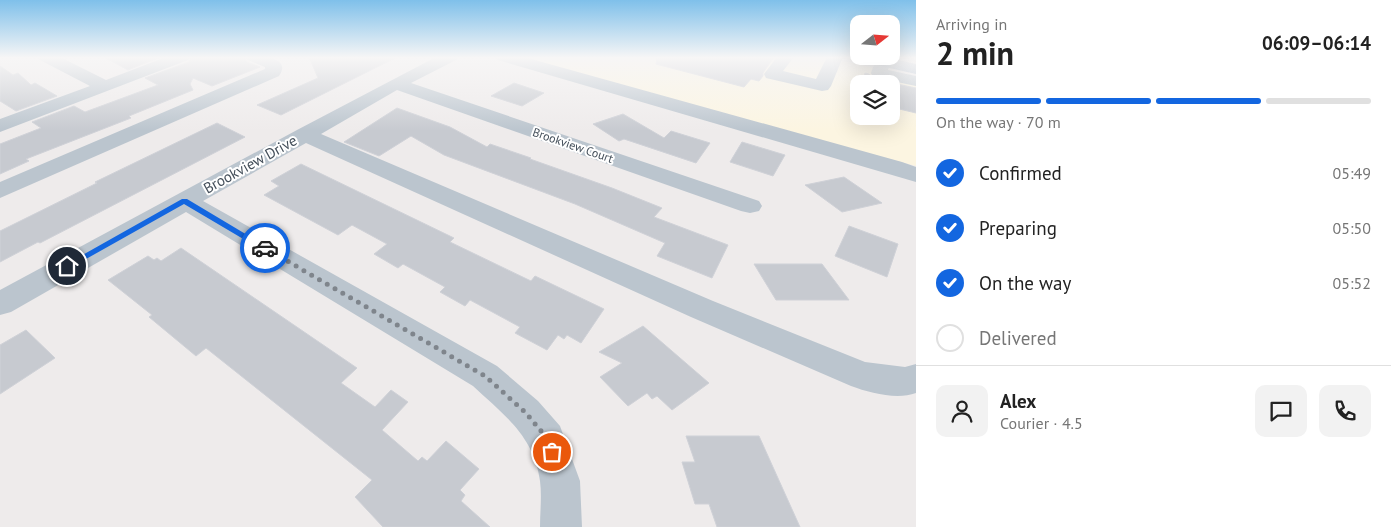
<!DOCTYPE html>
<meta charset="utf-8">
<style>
:root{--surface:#fff;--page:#f2f2f2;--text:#222;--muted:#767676;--line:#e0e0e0;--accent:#1366e0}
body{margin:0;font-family:"PT Sans",sans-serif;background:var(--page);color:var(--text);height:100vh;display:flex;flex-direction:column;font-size:19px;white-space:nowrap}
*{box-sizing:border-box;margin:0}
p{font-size:16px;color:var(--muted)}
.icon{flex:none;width:28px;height:28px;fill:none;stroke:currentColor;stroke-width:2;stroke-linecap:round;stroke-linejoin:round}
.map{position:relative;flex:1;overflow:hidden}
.drawer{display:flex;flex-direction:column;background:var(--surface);width:475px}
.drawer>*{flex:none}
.needle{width:32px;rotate:73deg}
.buttons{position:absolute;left:850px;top:15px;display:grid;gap:10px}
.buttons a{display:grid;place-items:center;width:50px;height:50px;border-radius:10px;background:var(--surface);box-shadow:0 5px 20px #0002;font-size:25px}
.pin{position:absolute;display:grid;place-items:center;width:42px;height:42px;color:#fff;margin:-21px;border:2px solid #fff;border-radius:50%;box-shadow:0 1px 5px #0007}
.courier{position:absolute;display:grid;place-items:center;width:50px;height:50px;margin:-25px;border:4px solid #1366e0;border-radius:50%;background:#fff;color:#222;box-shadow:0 1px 6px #0007}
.head em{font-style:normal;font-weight:700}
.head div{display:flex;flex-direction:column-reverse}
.head{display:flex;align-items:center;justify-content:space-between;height:85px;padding:0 20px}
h1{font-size:32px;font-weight:700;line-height:38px}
.bar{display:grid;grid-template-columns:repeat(4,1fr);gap:8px 5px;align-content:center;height:60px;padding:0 20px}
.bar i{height:6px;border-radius:4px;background:var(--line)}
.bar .on{background:var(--accent)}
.bar p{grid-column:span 4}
.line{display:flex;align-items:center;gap:12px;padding:0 20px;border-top:1px solid var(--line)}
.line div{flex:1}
.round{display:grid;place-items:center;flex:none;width:52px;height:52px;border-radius:10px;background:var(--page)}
ol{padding:0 20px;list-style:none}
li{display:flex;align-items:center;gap:15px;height:55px}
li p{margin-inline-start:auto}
li .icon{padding:5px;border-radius:50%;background:var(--accent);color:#fff;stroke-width:4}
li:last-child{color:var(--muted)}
li i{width:28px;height:28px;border:2px solid var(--line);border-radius:50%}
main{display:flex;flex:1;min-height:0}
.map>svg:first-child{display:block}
.commercial{fill:#fcf5e1;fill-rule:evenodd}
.building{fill:#c7cad0;stroke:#cfd1d7}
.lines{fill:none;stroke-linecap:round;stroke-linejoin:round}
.minor{fill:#bbc5ce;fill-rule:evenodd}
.major{fill:#a9b9cc;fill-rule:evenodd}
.route{fill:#1366e0}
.done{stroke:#7f858c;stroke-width:5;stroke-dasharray:0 9}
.labels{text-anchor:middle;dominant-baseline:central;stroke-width:4;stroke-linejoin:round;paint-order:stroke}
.far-street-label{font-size:12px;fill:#434e59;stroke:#fff}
.street-label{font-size:15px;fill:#434e59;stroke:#fff}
</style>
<main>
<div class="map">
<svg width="916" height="527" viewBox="0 0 916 527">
<rect width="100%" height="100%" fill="#eeebeb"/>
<path class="commercial" d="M502,57H825L916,77V166ZM859,84H891V116H859Z"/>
<g class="building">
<path d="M104,57H160L128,70Z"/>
<path d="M192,57H244L247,62L260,67L212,86L193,78L190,84L193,90L129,116L131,118L26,159L29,161L0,174V144L41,128L32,122L74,106L85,112L158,85L145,78L189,62Z"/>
<path d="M309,57H397L281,115L257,105L318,78Z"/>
<path d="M657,57H774L763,73V76L759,81L751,79L744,87L656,64Z"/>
<path d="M0,66L13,75L18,73L31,85L35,83L57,96L16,111L0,101Z"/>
<path d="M865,73L869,74L873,79L916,88V113L891,107V84H862Z"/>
<path d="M514,83L544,93L522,106L491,96Z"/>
<path d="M397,108L450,127L487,147L490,144L531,158L530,159L612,188L662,208L654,217L728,245L712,278L657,256L665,243L575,204L444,155L411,136L379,156L344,142Z"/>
<path d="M623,114L664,138L671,131L710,143L696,163L624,139L619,141L593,124Z"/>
<path d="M217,123L245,137L40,243L38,242L0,262V231L97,183L95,182Z"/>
<path d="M742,142L785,155L773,176L730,162Z"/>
<path d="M301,164L454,238L450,242L531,281L535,276L604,309L581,343L567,335L564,339L558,335L547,350L515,333L520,327L470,300L465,306L440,292L445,287L403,264L398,268L374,254L387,244L352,225L338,235L264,195L279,186L271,181Z"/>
<path d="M844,177L882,203L842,212L805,185Z"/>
<path d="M849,226L898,244L887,277L835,256Z"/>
<path d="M181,248L357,368L341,383L375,407L391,390L408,402L382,430L418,461L422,457L427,461L446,441L479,469L460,490L465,495L461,501L490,527H383L355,497L372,480L206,348L196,356L149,317L152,315L108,280L148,256L154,260L157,258L161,261Z"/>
<path d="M754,264H822L849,300H776Z"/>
<path d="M643,326L709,383L672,410L657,396L652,399L647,393L628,406L600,377L622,363L599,352Z"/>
<path d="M26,330L55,358L0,394V345Z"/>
<path d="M686,436H759L800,527H717L709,504H695L682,462H695Z"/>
</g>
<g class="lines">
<g class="minor">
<path d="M38,57H60L106,80L166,57H190L188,60L0,132V119L90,86L40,60Z"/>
<path d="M246,57C257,57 293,55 279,76L0,198V182L265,69V67L248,60Z"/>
<path d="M436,57H458L456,60L411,83L759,201L762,206L759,211L750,213L741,211L397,90L321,134L713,301L865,362L905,367L916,364V393C897,400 870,393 851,386L691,317L306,143L203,201L497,366L538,401L560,426L580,481L582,527H540C540,512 542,496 540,481C534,436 504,415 473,386L186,212L11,312L0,315V290L297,130Z"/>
<path d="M496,57H524L902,162L916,167V182L498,60Z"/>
<path d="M777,57H794L783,71L816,79L827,57H843L831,86L828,90L822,91L766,78L764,74Z"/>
<path d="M883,57L888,59L890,62L888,70L916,76V86L873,77L871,73L876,59Z"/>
</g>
<path class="major" d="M852,57H885L916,64V74L854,60Z"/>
</g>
<linearGradient id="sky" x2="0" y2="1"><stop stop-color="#7fc0ea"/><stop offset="0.44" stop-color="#f7f6f6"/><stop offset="1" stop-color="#f7f6f6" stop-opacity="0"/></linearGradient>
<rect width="916" height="131" fill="url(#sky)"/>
<path class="route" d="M182,199H187L269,248L262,250L184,204L70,268L67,269L63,266Z"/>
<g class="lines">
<path class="done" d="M265,248L485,376L525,412L547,438L552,452"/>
</g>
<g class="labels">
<g class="far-street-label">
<text transform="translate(573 145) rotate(19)">Brookview Court</text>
</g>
<g class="street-label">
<text transform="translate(250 164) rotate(-29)">Brookview Drive</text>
</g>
</g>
</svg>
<div class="buttons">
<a><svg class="needle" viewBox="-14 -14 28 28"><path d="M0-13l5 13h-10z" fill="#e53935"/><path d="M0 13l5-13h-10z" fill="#767676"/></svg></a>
<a><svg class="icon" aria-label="layers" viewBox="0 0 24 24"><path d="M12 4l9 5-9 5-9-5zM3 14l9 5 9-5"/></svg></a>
</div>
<div class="pin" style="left:552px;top:452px;background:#ea580c"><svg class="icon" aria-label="bag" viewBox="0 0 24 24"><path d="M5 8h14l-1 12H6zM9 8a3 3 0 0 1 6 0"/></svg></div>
<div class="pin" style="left:67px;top:266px;background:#1f2937"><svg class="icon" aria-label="home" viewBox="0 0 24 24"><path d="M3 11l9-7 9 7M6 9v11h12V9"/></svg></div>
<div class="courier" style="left:265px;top:248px"><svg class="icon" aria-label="car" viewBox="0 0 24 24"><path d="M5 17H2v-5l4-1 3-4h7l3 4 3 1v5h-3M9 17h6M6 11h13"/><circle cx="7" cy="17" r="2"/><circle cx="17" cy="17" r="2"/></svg></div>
</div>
<section class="drawer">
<div class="head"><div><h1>2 min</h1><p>Arriving in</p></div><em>06:09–06:14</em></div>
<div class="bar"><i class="on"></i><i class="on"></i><i class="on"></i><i></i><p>On the way · 70 m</p></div>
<ol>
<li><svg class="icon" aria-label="check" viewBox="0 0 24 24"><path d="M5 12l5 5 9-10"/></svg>Confirmed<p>05:49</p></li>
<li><svg class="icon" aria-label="check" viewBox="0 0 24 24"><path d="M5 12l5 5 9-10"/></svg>Preparing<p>05:50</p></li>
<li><svg class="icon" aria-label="check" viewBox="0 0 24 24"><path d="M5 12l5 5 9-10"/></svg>On the way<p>05:52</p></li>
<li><i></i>Delivered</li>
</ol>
<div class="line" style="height:90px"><a class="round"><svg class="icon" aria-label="person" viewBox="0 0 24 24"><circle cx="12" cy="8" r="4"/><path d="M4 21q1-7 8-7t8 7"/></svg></a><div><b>Alex</b><p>Courier · 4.5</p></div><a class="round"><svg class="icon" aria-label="chat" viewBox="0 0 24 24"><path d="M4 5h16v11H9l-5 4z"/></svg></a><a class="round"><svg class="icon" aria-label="phone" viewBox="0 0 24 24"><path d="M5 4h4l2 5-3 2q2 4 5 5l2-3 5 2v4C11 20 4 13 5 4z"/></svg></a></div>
</section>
</main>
